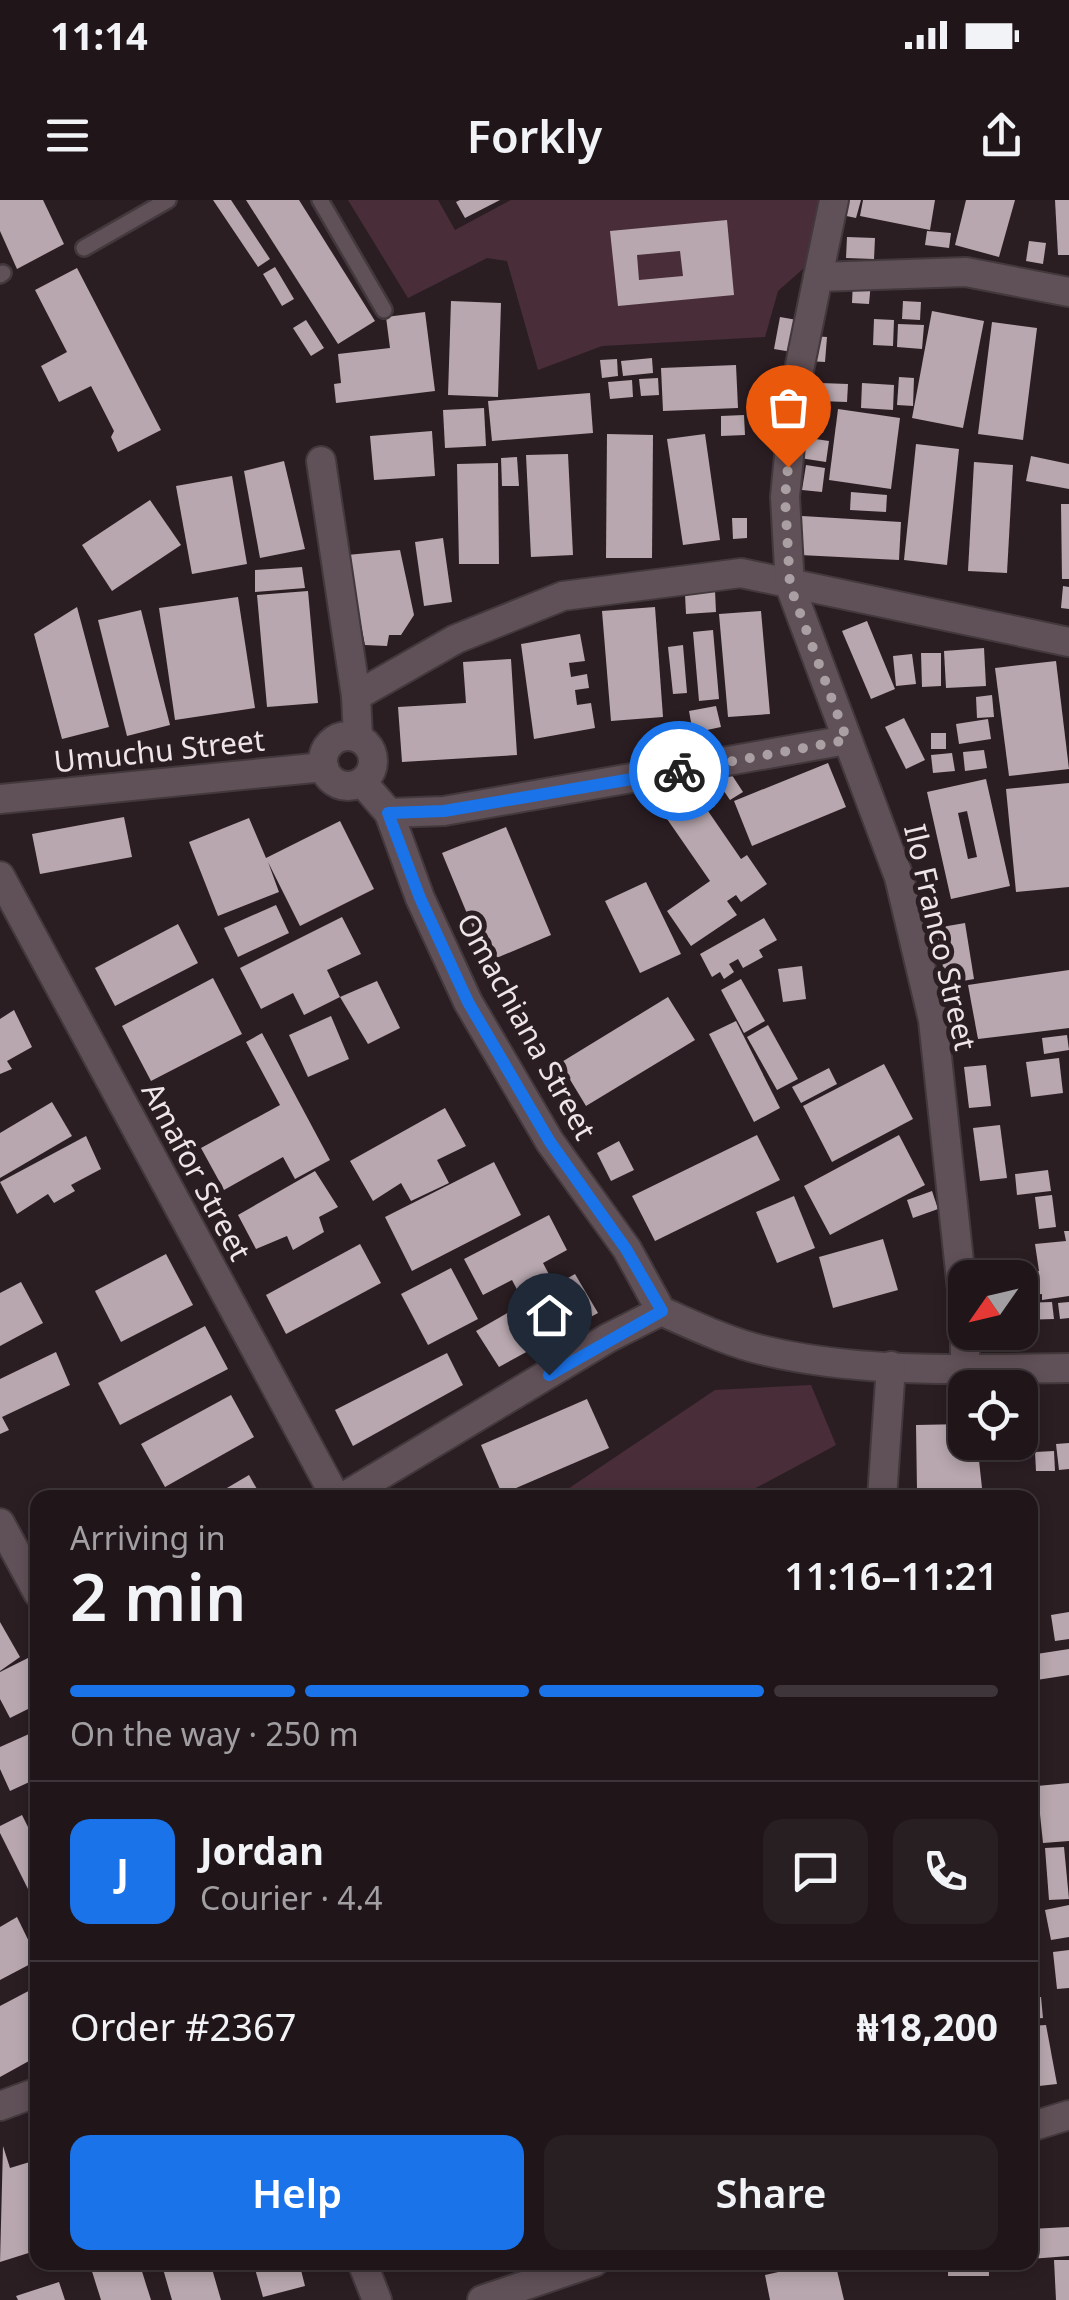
<!DOCTYPE html>
<meta charset="utf-8">
<style>
:root{--surface:#20161a;--page:#281f23;--text:#f1f3f6;--muted:#a29fa2;--line:#3d3539;--accent:#1a73e8}
body{margin:0;font-family:"Noto Sans",sans-serif;background:var(--page);color:var(--text);height:100vh;display:flex;flex-direction:column;font-size:38px;white-space:nowrap}
*{box-sizing:border-box;margin:0}
p{font-size:32px;color:var(--muted)}
.icon{flex:none;width:55px;height:55px;fill:none;stroke:currentColor;stroke-width:2;stroke-linecap:round;stroke-linejoin:round}
.map{position:relative;flex:1;overflow:hidden}
.drawer{position:absolute;left:30px;top:1290px;width:1008px;height:780px;display:flex;flex-direction:column;background:var(--surface);border-radius:20px;box-shadow:0 5px 15px #0003,0 0 0 2px var(--line)}
.drawer>*{flex:none}
.needle{width:65px;rotate:236deg}
.buttons{position:absolute;left:948px;top:1060px;display:grid;gap:20px}
.buttons a{display:grid;place-items:center;width:90px;height:90px;border-radius:20px;background:var(--surface);box-shadow:0 5px 15px #0003,0 0 0 2px var(--line);font-size:50px}
.pin{position:absolute;display:grid;place-items:center;width:85px;height:85px;color:#fff;margin:-102px -42px;border-radius:50% 50% 50% 0;rotate:-45deg;box-shadow:0 0 10px #0007}
.pin .icon{rotate:45deg}
.courier{position:absolute;display:grid;place-items:center;width:100px;height:100px;margin:-50px;border:8px solid #1a73e8;border-radius:50%;background:#fff;color:#222;box-shadow:0 2px 12px #0007}
.summary em{font-style:normal;font-weight:600}
.summary div{display:flex;flex-direction:column-reverse}
.summary{display:flex;align-items:center;justify-content:space-between;height:170px;padding:0 40px}
h1{font-size:65px;font-weight:600;line-height:75px}
.bar{display:grid;grid-template-columns:repeat(4,1fr);gap:15px 10px;align-content:center;height:120px;padding:0 40px}
.bar i{height:12px;border-radius:8px;background:var(--line)}
.bar .selected{background:var(--accent)}
.bar p{grid-column:span 4}
.line{display:flex;align-items:center;gap:25px;padding:0 40px;border-top:2px solid var(--line)}
.line div{flex:1}
.round{display:grid;place-items:center;flex:none;width:105px;height:105px;border-radius:20px;background:var(--page)}
.button{display:flex;gap:20px;margin-top:auto;padding:20px 40px}
.button a{flex:1;height:115px;border-radius:20px;background:var(--accent);color:#fff;font-size:40px;font-weight:600;line-height:115px;text-align:center}
.button a+a{background:var(--page);color:var(--text)}
.status{display:flex;justify-content:space-between;align-items:center;height:70px;padding:0 50px;background:var(--surface);direction:ltr}
.status svg{height:28px;fill:currentColor}
header{display:flex;justify-content:space-between;align-items:center;height:130px;padding:0 40px;background:var(--surface);font-size:45px;font-weight:600}
.map>svg:first-child{display:block}
.green{fill:#492e3a}
.building{fill:#b8a7ae;fill-rule:evenodd}
.lines{fill:none;stroke-linecap:round;stroke-linejoin:round}
.service-casing{stroke:#43393c;stroke-width:20}
.minor-casing{stroke:#43393c;stroke-width:32}
.service{stroke:#605057;stroke-width:15}
.minor{stroke:#605057;stroke-width:28}
.done{stroke:#aa9fa3;stroke-width:10;stroke-dasharray:0 18}
.route{stroke:#1a73e8;stroke-width:12}
.labels{text-anchor:middle;dominant-baseline:central;stroke-width:10;stroke-linejoin:round;paint-order:stroke}
.street-label{font-size:30px;fill:#eee5e8;stroke:#2b1e23}
</style>
<div class="status"><b>11:14</b><svg viewBox="0 0 49 12"><path d="M0 12V9h3v3zM5 12V6h3v6zM10 12V3h3v9zM15 12V0h3v12zM26 1h20v11H26zM47 4h2v5h-2z"/></svg></div>
<header><svg class="icon" aria-label="menu" viewBox="0 0 24 24"><path d="M4 6h16M4 12h16M4 18h16"/></svg>Forkly<svg class="icon" aria-label="share" viewBox="0 0 24 24"><path d="M12 15V3M7 8l5-5 5 5M5 13v7h14v-7"/></svg></header>
<div class="map">
<svg width="1069" height="2100" viewBox="0 0 1069 2100">
<rect width="100%" height="100%" fill="#2b1e23"/>
<g class="green">
<path d="M348,0H438L455,30L511,0H820L804,68L778,91L765,137L602,146L538,170L507,61L487,58L408,98Z"/>
<path d="M811,1185L836,1245L739,1297H556L715,1190Z"/>
</g>
<g class="building">
<path d="M0,0H43L64,44L17,69L0,31Z"/>
<path d="M213,0H231L270,59L258,67Z"/>
<path d="M246,0H299L375,121L338,144Z"/>
<path d="M460,0H500L465,18L456,2Z"/>
<path d="M841,0H861L856,18L837,14Z"/>
<path d="M863,0H935L930,30L860,16Z"/>
<path d="M966,0H1015L999,57L955,45Z"/>
<path d="M1055,0H1069V55H1058Z"/>
<path d="M727,20L734,95L618,106L610,31ZM680,51L683,76L639,80L637,55Z"/>
<path d="M927,31L951,33L949,48L925,45Z"/>
<path d="M847,37L875,38L874,59L846,58Z"/>
<path d="M1029,41L1046,43L1043,64L1026,61Z"/>
<path d="M275,67L294,99L282,106L263,74Z"/>
<path d="M77,68L161,230L118,252L111,237L114,231L91,186L59,202L41,166L67,152L35,90Z"/>
<path d="M853,81L871,82L869,104L852,103Z"/>
<path d="M451,101L501,103L498,197L448,195Z"/>
<path d="M903,101L921,102L920,120L902,119Z"/>
<path d="M932,111L984,121L963,228L912,218Z"/>
<path d="M425,112L435,191L336,203L334,184L341,183L338,154L390,148L386,117Z"/>
<path d="M780,117L797,120L792,152L774,149Z"/>
<path d="M874,119L894,120L893,146L873,145Z"/>
<path d="M306,120L324,148L311,156L293,128Z"/>
<path d="M992,122L1037,128L1023,240L978,234Z"/>
<path d="M898,124L924,125L922,149L897,147Z"/>
<path d="M810,136L827,137L825,162L808,161Z"/>
<path d="M652,158L653,173L623,176L621,161Z"/>
<path d="M617,159L618,176L602,178L600,160Z"/>
<path d="M736,165L738,208L663,211L661,168Z"/>
<path d="M769,173H784L785,192H769Z"/>
<path d="M899,177L914,178L913,206L897,205Z"/>
<path d="M658,178L659,195L641,196L639,179Z"/>
<path d="M632,180L633,197L610,199L608,182Z"/>
<path d="M820,183L848,184L847,202L819,201Z"/>
<path d="M862,183L894,185L893,210L861,208Z"/>
<path d="M590,193L593,233L492,241L488,201Z"/>
<path d="M807,203L827,206L823,233L803,230Z"/>
<path d="M484,208L486,246L445,248L443,210Z"/>
<path d="M838,209L900,218L891,289L829,280Z"/>
<path d="M744,215L745,235L721,236V216Z"/>
<path d="M432,231L435,276L374,280L370,236Z"/>
<path d="M607,234L653,235L652,358H606Z"/>
<path d="M705,234L720,340L683,345L667,239Z"/>
<path d="M802,237L829,241L826,262L800,258Z"/>
<path d="M916,244L959,249L947,365L904,360Z"/>
<path d="M568,254L573,355L531,357L526,255Z"/>
<path d="M1031,256L1069,264V289L1026,281Z"/>
<path d="M517,257L519,286H502L501,258Z"/>
<path d="M284,261L305,349L260,358L244,271Z"/>
<path d="M974,262L1013,265L1007,373L968,371Z"/>
<path d="M498,263L499,364H459L457,264Z"/>
<path d="M806,265L825,268L822,292L802,290Z"/>
<path d="M232,276L247,364L192,374L176,286Z"/>
<path d="M851,292L887,295L886,312L850,310Z"/>
<path d="M150,300L181,345L112,391L82,345Z"/>
<path d="M1061,304H1069V379H1062Z"/>
<path d="M802,316L901,322L899,360L800,355Z"/>
<path d="M732,318H747V338L733,339Z"/>
<path d="M443,338L452,402L424,406L415,342Z"/>
<path d="M400,350L414,415L401,435H389L387,446L365,445L347,355Z"/>
<path d="M302,367L305,388L255,392V370Z"/>
<path d="M1063,386L1069,387V409L1061,408Z"/>
<path d="M308,391L318,503L267,507L257,395Z"/>
<path d="M715,391L716,412L686,414L685,394Z"/>
<path d="M238,397L255,508L175,520L159,408Z"/>
<path d="M77,407L109,527L62,539L34,434Z"/>
<path d="M655,407L663,517L611,521L602,411Z"/>
<path d="M141,410L170,525L127,536L98,420Z"/>
<path d="M761,411L770,514L728,517L719,414Z"/>
<path d="M867,421L895,489L871,499L842,431Z"/>
<path d="M713,430L719,499L699,501L693,432Z"/>
<path d="M580,434L585,461L569,463L571,477L587,474L589,488L575,490L577,505L591,503L595,528L534,539L521,444Z"/>
<path d="M683,445L687,493L673,494L668,447Z"/>
<path d="M984,448L986,486L946,488L944,451Z"/>
<path d="M921,453H941V486L922,487Z"/>
<path d="M912,454L916,484L896,486L893,456Z"/>
<path d="M511,459L517,555L402,562L398,507L466,503L463,462Z"/>
<path d="M1056,461L1069,569L1009,576L995,468Z"/>
<path d="M992,495L994,517L977,518L976,497Z"/>
<path d="M716,506L721,527L693,533L689,511Z"/>
<path d="M904,518L925,560L906,569L885,527Z"/>
<path d="M988,519L991,539L959,544L956,524Z"/>
<rect x="931" y="533" width="15" height="16"/>
<path d="M984,550L987,568L965,571L963,552Z"/>
<path d="M952,553L955,571L933,573L931,555Z"/>
<path d="M828,563L846,607L752,646L734,601Z"/>
<path d="M726,566L743,592L730,600L713,575Z"/>
<path d="M986,579L1010,686L951,699L927,592ZM967,611L977,657L968,659L958,613Z"/>
<path d="M1069,583V687L1016,692L1006,589Z"/>
<path d="M704,589L715,606L708,611L741,659L747,655L767,684L741,702L736,695L727,701L737,715L691,746L667,711L710,681L665,616Z"/>
<path d="M124,617L132,657L40,674L32,634Z"/>
<path d="M249,618L266,658L340,621L374,689L300,726L268,662L279,692L218,716L189,642Z"/>
<path d="M506,627L551,735L487,762L442,653Z"/>
<path d="M646,682L681,754L640,773L605,701Z"/>
<path d="M276,705L289,733L238,757L224,728Z"/>
<path d="M342,717L361,754L327,770L340,797L304,815L293,793L261,809L240,768Z"/>
<path d="M764,718L777,740L759,750L763,757L743,768L738,759L729,764L734,772L724,779L720,772L712,777L700,754Z"/>
<path d="M965,723L974,779L946,784L936,728Z"/>
<path d="M178,724L198,763L115,806L95,768Z"/>
<path d="M802,766L806,799L783,802L778,769Z"/>
<path d="M1069,770V828L978,839L968,785Z"/>
<path d="M213,778L242,834L151,881L122,826Z"/>
<path d="M741,779L765,821L744,833L721,790Z"/>
<path d="M377,781L400,828L368,844L340,797Z"/>
<path d="M668,797L695,840L586,906L560,863Z"/>
<path d="M14,810L32,847L7,861L12,869L0,874V819Z"/>
<path d="M331,816L349,859L308,877L289,835Z"/>
<path d="M736,821L780,908L754,922L709,834Z"/>
<path d="M768,825L798,879L777,890L747,837Z"/>
<path d="M262,833L330,960L295,979L283,957L224,990L201,948L280,905L246,842Z"/>
<path d="M1067,835L1069,850L1044,854L1042,838Z"/>
<path d="M1059,858L1063,893L1031,897L1026,862Z"/>
<path d="M884,864L913,919L832,962L803,906Z"/>
<path d="M986,865L991,906L969,908L964,867Z"/>
<path d="M829,868L837,884L801,903L792,887Z"/>
<path d="M52,902L72,936L0,978V933Z"/>
<path d="M445,908L466,946L437,960L449,983L411,1001L401,983L373,1001L350,961Z"/>
<path d="M1000,925L1007,978L980,981L973,928Z"/>
<path d="M757,935L780,980L655,1041L632,996Z"/>
<path d="M899,935L925,985L830,1035L804,986Z"/>
<path d="M86,936L101,969L71,985L75,991L54,1003L48,994L17,1014L0,982Z"/>
<path d="M619,941L634,970L611,981L597,953Z"/>
<path d="M494,962L521,1015L412,1071L385,1017Z"/>
<path d="M1048,970L1051,991L1017,995L1015,974Z"/>
<path d="M315,971L338,1007L319,1017L324,1032L293,1050L287,1036L256,1049L238,1015Z"/>
<path d="M932,991L938,1009L913,1018L907,1000Z"/>
<path d="M1052,995L1056,1027L1039,1029L1035,997Z"/>
<path d="M794,996L815,1048L777,1063L756,1012Z"/>
<path d="M549,1015L567,1050L543,1063L552,1080L521,1097L512,1080L483,1095L464,1059Z"/>
<path d="M1064,1031H1069V1096L1042,1100V1094L1033,1095L1030,1072L1039,1071L1035,1044L1066,1041Z"/>
<path d="M883,1039L898,1090L833,1108L819,1057Z"/>
<path d="M360,1044L381,1083L286,1134L266,1095Z"/>
<path d="M166,1054L193,1105L121,1142L95,1091Z"/>
<path d="M451,1068L478,1119L428,1145L401,1094Z"/>
<path d="M575,1074L598,1113L499,1167L476,1131Z"/>
<path d="M21,1082L43,1123L0,1146V1093Z"/>
<path d="M1052,1102L1054,1119L1020,1120V1103Z"/>
<path d="M1069,1102V1118L1060,1119L1058,1103Z"/>
<path d="M205,1126L228,1169L120,1225L98,1183Z"/>
<path d="M56,1152L70,1185L2,1217L9,1230L0,1234V1179Z"/>
<path d="M447,1153L463,1185L353,1246L335,1210Z"/>
<path d="M231,1195L254,1237L165,1287L141,1244Z"/>
<path d="M587,1199L609,1248L502,1294L481,1245Z"/>
<path d="M965,1224V1242H977L982,1288L917,1290L916,1225Z"/>
<path d="M1069,1243V1269L1059,1270L1056,1244Z"/>
<path d="M1054,1251L1055,1271H1036L1035,1252Z"/>
<path d="M249,1275L262,1298H210Z"/>
<path d="M1069,1412V1439L1055,1441L1051,1415Z"/>
<path d="M0,1422L20,1457L0,1471Z"/>
<path d="M1069,1449V1475L1030,1481V1455Z"/>
<path d="M28,1458L38,1476V1504L10,1518L0,1499V1472Z"/>
<path d="M38,1530V1578L10,1591L0,1569V1547Z"/>
<path d="M1069,1583V1641L1043,1643L1037,1586Z"/>
<path d="M22,1615L32,1635L38,1632V1691L31,1695L0,1633V1626Z"/>
<path d="M1030,1647H1036L1038,1696H1030Z"/>
<path d="M1064,1647L1069,1699L1049,1700L1045,1648Z"/>
<path d="M1069,1705V1737L1051,1740L1045,1710Z"/>
<path d="M17,1717L38,1760L0,1780V1727Z"/>
<path d="M1069,1750V1788L1057,1789L1053,1752Z"/>
<path d="M38,1786V1856L0,1877V1806Z"/>
<path d="M1041,1797L1043,1818L1030,1819V1798Z"/>
<path d="M1046,1825L1057,1884L1030,1887V1826Z"/>
<path d="M3,1946L10,1968L33,1961L38,1975V2050L0,2062Z"/>
<path d="M1030,1948H1037L1039,1994H1030Z"/>
<path d="M1069,2027V2056L1030,2059V2029Z"/>
<path d="M1054,2060H1069V2100H1056Z"/>
<path d="M89,2062H139L151,2100H101Z"/>
<path d="M161,2062H210L221,2100H172Z"/>
<path d="M253,2062H299L305,2086L263,2097Z"/>
<path d="M823,2062H835L844,2100H770L765,2075Z"/>
<rect x="948" y="2062" width="41" height="14"/>
<path d="M59,2082L65,2100H18L16,2096Z"/>
</g>
<g class="lines">
<defs>
<g id="service">
<path d="M320,0L384,110"/>
<path d="M84,48L168,0"/>
<path d="M0,75L3,73"/>
</g>
<g id="minor">
<path d="M818,77L834,0"/>
<path d="M321,261L356,496L358,538"/>
<path d="M356,496L456,439L563,396L741,373L1069,442"/>
<circle cx="348" cy="561" r="25"/>
<path d="M362,582L389,613L444,611L847,540"/>
<path d="M0,599L324,567"/>
<path d="M389,613L420,698L468,802L550,942L627,1049L661,1111"/>
<path d="M0,676L336,1298"/>
<path d="M661,1111C693,1125 728,1142 762,1150C861,1174 968,1169 1069,1168"/>
<path d="M965,1117L933,820L899,677L790,386L785,297L796,185L818,77L966,72L1069,92"/>
<path d="M965,1132V1169"/>
<path d="M342,1298L608,1138L661,1111"/>
<path d="M882,1298L891,1166"/>
<path d="M0,1323L38,1393"/>
<path d="M0,1906L38,1892"/>
<path d="M1030,1927L1069,1915"/>
<path d="M362,2062L377,2100"/>
<path d="M482,2100L594,2062"/>
</g>
</defs>
<use href="#service" class="service-casing"/>
<use href="#minor" class="minor-casing"/>
<use href="#service" class="service"/>
<use href="#minor" class="minor"/>
</g>
<g class="lines">
<path class="done" d="M679,571L847,540L790,386L785,297L788,267"/>
<path class="route" d="M549,1175L662,1111L626,1049L550,942L468,802L420,698L388,613L444,611L679,571"/>
</g>
<g class="labels">
<g class="street-label">
<text transform="translate(159 550) rotate(-6)">Umuchu Street</text>
<text transform="translate(941 737) rotate(77)">Ilo Franco Street</text>
<text transform="translate(527 826) rotate(61)">Omachiana Street</text>
<text transform="translate(197 971) rotate(62)">Amafor Street</text>
</g>
</g>
</svg>
<div class="buttons">
<a><svg class="needle" viewBox="-14 -14 28 28"><path d="M0-13l5 13h-10z" fill="#e53935"/><path d="M0 13l5-13h-10z" fill="#a29fa2"/></svg></a>
<a><svg class="icon" aria-label="locate" viewBox="0 0 24 24"><circle cx="12" cy="12" r="6"/><path d="M12 2v4M12 18v4M2 12h4M18 12h4"/></svg></a>
</div>
<div class="pin" style="left:788px;top:267px;background:#ea580c"><svg class="icon" aria-label="bag" viewBox="0 0 24 24"><path d="M5 8h14l-1 12H6zM9 8a3 3 0 0 1 6 0"/></svg></div>
<div class="pin" style="left:549px;top:1175px;background:#1f2937"><svg class="icon" aria-label="home" viewBox="0 0 24 24"><path d="M3 11l9-7 9 7M6 9v11h12V9"/></svg></div>
<div class="courier" style="left:679px;top:571px"><svg class="icon" aria-label="bike" viewBox="0 0 24 24"><circle cx="6" cy="16" r="4"/><circle cx="18" cy="16" r="4"/><path d="M6 16l4-8h5l3 8M10 8l3 8H6M13 5h3"/></svg></div>
<section class="drawer">
<div class="summary"><div><h1>2 min</h1><p>Arriving in</p></div><em>11:16–11:21</em></div>
<div class="bar"><i class="selected"></i><i class="selected"></i><i class="selected"></i><i></i><p>On the way · 250 m</p></div>
<div class="line" style="height:180px"><b class="round" style="background:var(--accent);color:#fff">J</b><div><b>Jordan</b><p>Courier · 4.4</p></div><a class="round"><svg class="icon" aria-label="chat" viewBox="0 0 24 24"><path d="M4 5h16v11H9l-5 4z"/></svg></a><a class="round"><svg class="icon" aria-label="phone" viewBox="0 0 24 24"><path d="M5 4h4l2 5-3 2q2 4 5 5l2-3 5 2v4C11 20 4 13 5 4z"/></svg></a></div>
<div class="line" style="height:130px"><div>Order #2367</div><b>₦18,200</b></div>
<div class="button"><a>Help</a><a>Share</a></div>
</section>
</div>
